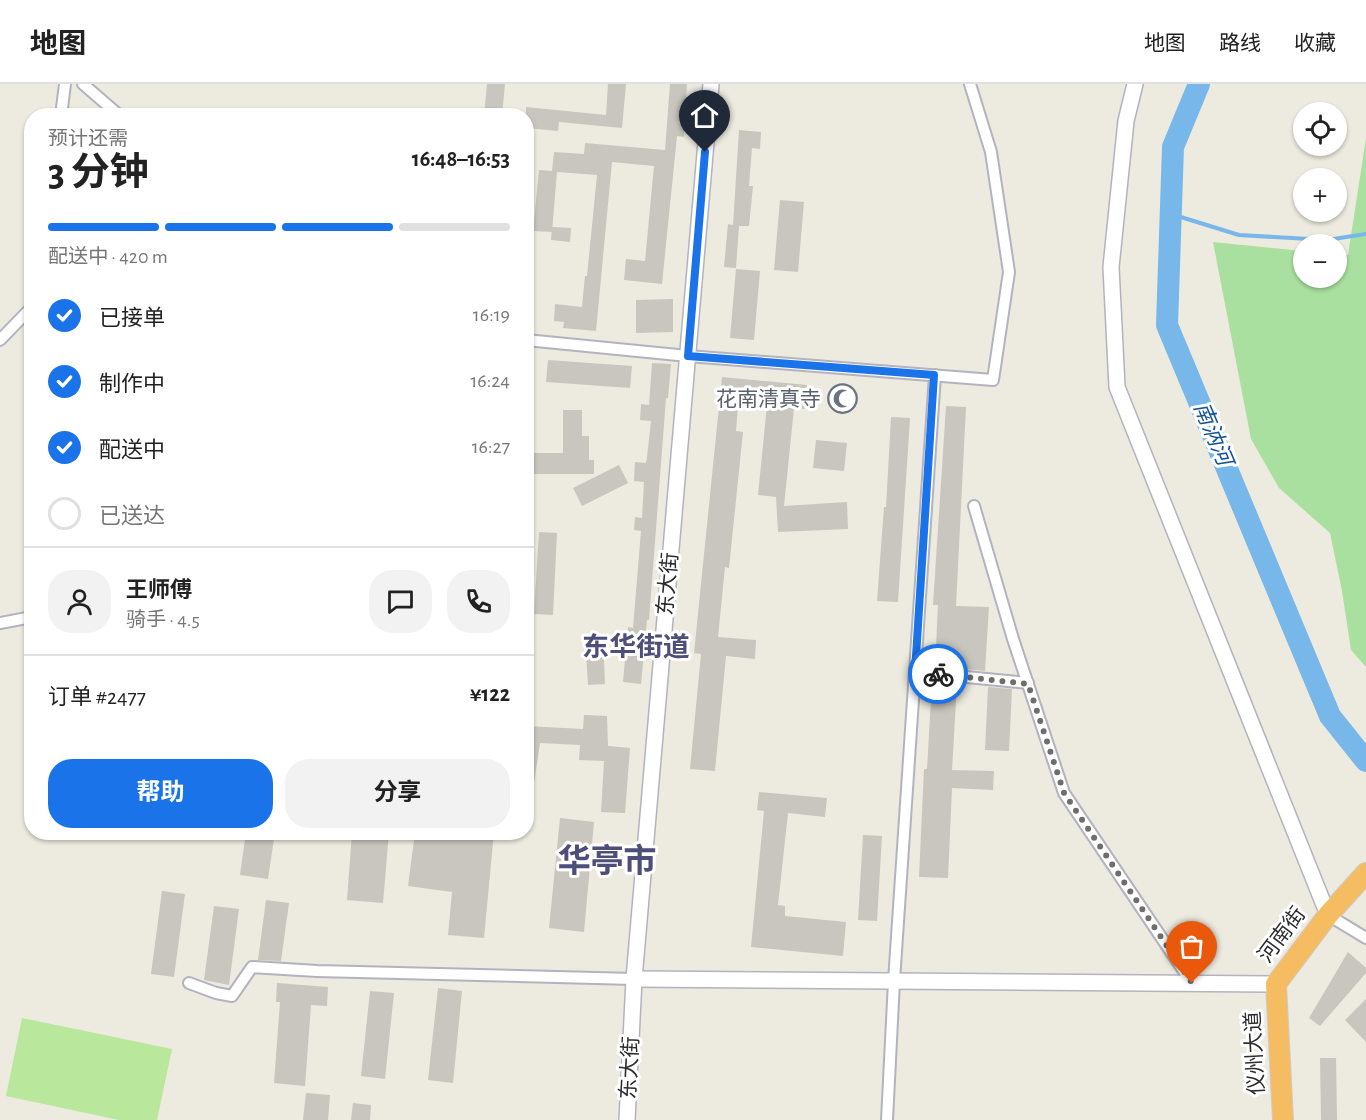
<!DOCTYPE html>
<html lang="zh">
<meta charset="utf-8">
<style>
:root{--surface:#fff;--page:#f2f2f2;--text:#222;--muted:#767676;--line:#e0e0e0;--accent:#1a73e8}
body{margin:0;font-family:"Alegreya Sans","Noto Sans SC",sans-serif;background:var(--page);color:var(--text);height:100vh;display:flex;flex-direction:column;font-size:22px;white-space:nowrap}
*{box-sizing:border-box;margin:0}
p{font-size:20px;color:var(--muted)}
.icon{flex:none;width:33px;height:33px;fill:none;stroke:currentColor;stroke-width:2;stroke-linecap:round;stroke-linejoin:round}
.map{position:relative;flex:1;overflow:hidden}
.side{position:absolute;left:24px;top:24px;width:510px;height:732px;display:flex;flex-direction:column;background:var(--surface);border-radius:24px;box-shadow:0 2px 4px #0004}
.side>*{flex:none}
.fabs{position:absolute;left:1293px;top:18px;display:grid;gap:12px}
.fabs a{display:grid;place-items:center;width:54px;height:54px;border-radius:50%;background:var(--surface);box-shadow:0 2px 4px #0004;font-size:30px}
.pin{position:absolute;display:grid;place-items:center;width:51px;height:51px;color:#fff;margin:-62px -26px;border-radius:50% 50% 50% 0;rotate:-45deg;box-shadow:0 0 6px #0007}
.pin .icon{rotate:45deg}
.courier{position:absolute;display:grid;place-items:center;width:60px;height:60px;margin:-30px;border:4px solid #1a73e8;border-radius:50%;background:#fff;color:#222;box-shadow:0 2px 8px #0007}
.headline em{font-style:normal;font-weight:700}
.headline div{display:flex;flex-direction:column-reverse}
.headline{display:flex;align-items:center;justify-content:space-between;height:102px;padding:0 24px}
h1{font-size:39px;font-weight:700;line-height:45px}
.bar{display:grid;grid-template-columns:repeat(4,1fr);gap:9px 6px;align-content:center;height:72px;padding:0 24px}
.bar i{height:8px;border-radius:4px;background:var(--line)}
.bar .on{background:var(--accent)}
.bar p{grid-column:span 4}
.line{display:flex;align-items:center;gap:15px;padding:0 24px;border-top:2px solid var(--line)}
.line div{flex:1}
.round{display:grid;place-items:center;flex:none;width:63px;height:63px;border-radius:24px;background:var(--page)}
ol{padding:0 24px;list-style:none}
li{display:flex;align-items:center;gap:18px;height:66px}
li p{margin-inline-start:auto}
li .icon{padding:6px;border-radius:50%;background:var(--accent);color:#fff;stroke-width:4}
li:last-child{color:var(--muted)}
li i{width:33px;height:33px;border:3px solid var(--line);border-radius:50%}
.action{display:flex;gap:12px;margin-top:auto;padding:12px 24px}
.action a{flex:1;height:69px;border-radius:24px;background:var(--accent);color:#fff;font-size:24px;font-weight:700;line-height:69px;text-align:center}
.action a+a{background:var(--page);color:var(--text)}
header{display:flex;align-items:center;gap:36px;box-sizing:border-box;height:84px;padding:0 30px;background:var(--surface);border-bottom:2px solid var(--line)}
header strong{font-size:28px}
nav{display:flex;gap:33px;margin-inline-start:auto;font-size:21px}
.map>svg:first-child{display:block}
.green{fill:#aae09f}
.pitch{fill:#b9e79b}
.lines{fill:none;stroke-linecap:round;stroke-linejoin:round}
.stream{stroke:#78b7e9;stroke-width:4}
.river{stroke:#78b7e9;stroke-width:22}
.building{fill:#c9c6bf}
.street-casing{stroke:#b3b3bf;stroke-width:14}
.secondary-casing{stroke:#b3b3bf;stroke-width:18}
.highway-casing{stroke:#ccc;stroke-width:22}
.street{stroke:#fff;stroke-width:10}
.secondary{stroke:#fff;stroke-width:15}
.highway{stroke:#f6bc61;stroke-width:20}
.done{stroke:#706e6b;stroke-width:6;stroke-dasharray:0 10.8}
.route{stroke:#1a73e8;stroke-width:8}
.labels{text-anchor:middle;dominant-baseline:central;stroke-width:6;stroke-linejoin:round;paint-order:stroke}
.worship-label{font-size:21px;fill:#5b616d;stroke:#fff;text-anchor:end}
.street-label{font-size:21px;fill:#2c2c2c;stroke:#fff}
.water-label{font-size:22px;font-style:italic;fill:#145398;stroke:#fff}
.district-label{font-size:27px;font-weight:bold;fill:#4e4e7b;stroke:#fff}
.town-label{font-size:33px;font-weight:bold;fill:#4e4e7b;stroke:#fff}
</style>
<header>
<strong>地图</strong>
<nav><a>地图</a><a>路线</a><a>收藏</a></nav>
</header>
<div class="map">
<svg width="1366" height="1036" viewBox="0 0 1366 1036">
<rect width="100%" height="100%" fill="#edeadf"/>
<path class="green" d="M1366,54V583L1351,566L1342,507L1330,449L1279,404L1251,355L1213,158L1303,167L1304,194H1336L1337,170L1348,171Z"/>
<path class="pitch" d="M22,934L172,965L157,1036H119L6,1012Z"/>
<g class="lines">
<path class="stream" d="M1171,130L1239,151L1327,156L1366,150"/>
<path class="river" d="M1199,0L1173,63L1167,241L1330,632L1366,677"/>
</g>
<g class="building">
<path d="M487,0H505L502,32H484Z"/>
<path d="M608,0H626L622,44L559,38L558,47L526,44V23L606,31Z"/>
<path d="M670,0H687L684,53L677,52L662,200L624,196L626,175L645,177L654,82L612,78L596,247L563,244L564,238L554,237L555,220L582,223L585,192H587L597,91L557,88L552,148L533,147L539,86L552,87L554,68L584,70L585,59L665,66Z"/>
<path d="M739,46L761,48L760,65L752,64L749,102H753L749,142H739L736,184L724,183L728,140L733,141Z"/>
<path d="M780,116L804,118L798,188L774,186Z"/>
<path d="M552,143L571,144L570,158L551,156Z"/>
<path d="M736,185L760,187L754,256L730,254Z"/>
<path d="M673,215V248L636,249V216Z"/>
<path d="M548,276L632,282L630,304L546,298Z"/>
<path d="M652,279L671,280L668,314H666L649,536H647L641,600L623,598L628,543L633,544L641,447L634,446L635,433L642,434L644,398L634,397L635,378L646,379L647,373L651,337L640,336L641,320L649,321Z"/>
<path d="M722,293L807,301L805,325L794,324L784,422L847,418L848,445L778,448L776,413L758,411L767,321H763L764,314L739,311L736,347L743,348L729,484L725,483L718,553L756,556L755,575L726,572L715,687L690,685L701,570L694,569Z"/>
<path d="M946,322L966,323L956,522L989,523L985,587L935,582L938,521H933Z"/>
<path d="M563,326H582V352H589V376H594V390H526V369H563Z"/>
<path d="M891,333L910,334L898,518L877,517L884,423H886Z"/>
<path d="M816,356L847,359L844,387L813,384Z"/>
<path d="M619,381L628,399L582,422L573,404Z"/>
<path d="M539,448L557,449L553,531L534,530Z"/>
<path d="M603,553L605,600L588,601L585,554Z"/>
<path d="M932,597L957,600L952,686L994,687L993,706L952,704L948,794L919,793L924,685H927Z"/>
<path d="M988,603L1012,605L1009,667L985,666Z"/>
<path d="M584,631L607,632L608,662L630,664L625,729L601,728L604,677L579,676L580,661L540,659L532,713L526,712V642L583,645Z"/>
<path d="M759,708L827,714L825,733L788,729L778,821L785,822V832L846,838L843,872L751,863L764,727L757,726Z"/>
<path d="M560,734L594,738L584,848L549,844Z"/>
<path d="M246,748H275L268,795L240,791Z"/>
<path d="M352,748H389L383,819L347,816Z"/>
<path d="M415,748H494L484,854L448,851L452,808L408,802Z"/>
<path d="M863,751L882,752L877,837L858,836Z"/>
<path d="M162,807L185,810L174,893L151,890Z"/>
<path d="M266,816L289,819L281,877L258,876Z"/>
<path d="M214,822L239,825L229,901L204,896Z"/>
<path d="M1348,868L1366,884V889L1320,942L1309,934Z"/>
<path d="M277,899L328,903L327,922L311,921L305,1002L274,999L280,918H276Z"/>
<path d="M438,904L462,907L453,999L428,996Z"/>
<path d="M370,907L394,909L385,995L361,992Z"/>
<path d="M1366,915V958L1345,936Z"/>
<path d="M1320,974H1336L1337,1036H1321Z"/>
<path d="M306,1009L330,1011L328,1036H303Z"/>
<path d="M353,1019L371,1021L370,1036H351Z"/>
</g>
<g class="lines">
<defs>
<g id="street">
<path d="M83,0L120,32"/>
<path d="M61,32L65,0"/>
<path d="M0,256L32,223"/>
<path d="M526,256L688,272L993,296L1009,188L991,68L970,0"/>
<path d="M974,422L1013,555L1064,709L1192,899"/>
<path d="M0,539L32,533"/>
<path d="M915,588L1028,599"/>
<path d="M1328,831L1366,854"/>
<path d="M189,899L216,909L232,912L252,883L317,887L634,895"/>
<path d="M887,1036L894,897L935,291"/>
</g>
<g id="secondary">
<path d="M1135,0L1126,37L1111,183L1117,303L1328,831"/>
<path d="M634,895L1276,900"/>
<path d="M627,1036L634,895L711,0"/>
</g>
<path id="highway" d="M1283,1036L1276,900L1328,831L1366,789"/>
</defs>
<use href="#street" class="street-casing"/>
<use href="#secondary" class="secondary-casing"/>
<use href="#highway" class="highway-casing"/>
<use href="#street" class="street"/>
<use href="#secondary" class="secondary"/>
<use href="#highway" class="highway"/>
</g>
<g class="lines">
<path class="done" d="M938,590L1028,600L1064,709L1192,899"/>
<path class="route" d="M705,68L688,272L934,291L915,588L938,590"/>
</g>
<defs>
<symbol id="mosque-ring" viewBox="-11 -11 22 22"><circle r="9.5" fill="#fff" stroke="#6b7280" stroke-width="1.5"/><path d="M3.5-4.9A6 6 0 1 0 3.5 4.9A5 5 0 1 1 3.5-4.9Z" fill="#6b7280"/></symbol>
</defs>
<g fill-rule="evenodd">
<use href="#mosque-ring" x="826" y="298" width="33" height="33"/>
</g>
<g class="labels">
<g class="worship-label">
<text x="821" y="315">花南清真寺</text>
</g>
<g class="street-label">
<text transform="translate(668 500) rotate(-85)">东大街</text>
<text transform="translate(1282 851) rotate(-53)">河南街</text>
<text transform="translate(1255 969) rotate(-93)">仪州大道</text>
<text transform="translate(630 984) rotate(-87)">东大街</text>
</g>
<g class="water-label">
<text transform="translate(1213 350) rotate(67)">南汭河</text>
</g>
<g class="district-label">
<text x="636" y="563">东华街道</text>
</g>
<g class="town-label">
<text x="607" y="778">华亭市</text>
</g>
</g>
</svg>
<div class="fabs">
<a><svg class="icon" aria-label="locate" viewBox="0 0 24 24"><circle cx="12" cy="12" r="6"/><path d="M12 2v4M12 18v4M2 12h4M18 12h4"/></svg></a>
<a>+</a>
<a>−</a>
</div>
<div class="pin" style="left:1192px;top:899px;background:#ea580c"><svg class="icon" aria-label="bag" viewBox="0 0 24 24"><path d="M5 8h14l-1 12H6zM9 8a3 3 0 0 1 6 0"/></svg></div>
<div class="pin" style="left:705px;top:68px;background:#1f2937"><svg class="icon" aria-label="home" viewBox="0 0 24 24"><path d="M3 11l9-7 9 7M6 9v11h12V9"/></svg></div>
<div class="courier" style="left:938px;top:590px"><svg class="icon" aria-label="bike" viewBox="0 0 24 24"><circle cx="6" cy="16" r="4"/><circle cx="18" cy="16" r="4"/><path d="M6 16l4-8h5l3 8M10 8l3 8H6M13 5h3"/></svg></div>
<section class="side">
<div class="headline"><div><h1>3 分钟</h1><p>预计还需</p></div><em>16:48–16:53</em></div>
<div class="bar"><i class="on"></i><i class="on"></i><i class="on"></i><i></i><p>配送中 · 420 m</p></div>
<ol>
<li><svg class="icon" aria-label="check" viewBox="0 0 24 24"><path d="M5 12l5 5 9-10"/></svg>已接单<p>16:19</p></li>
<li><svg class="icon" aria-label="check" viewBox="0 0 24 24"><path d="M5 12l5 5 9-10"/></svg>制作中<p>16:24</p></li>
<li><svg class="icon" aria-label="check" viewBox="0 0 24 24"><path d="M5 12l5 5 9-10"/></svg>配送中<p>16:27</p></li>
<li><i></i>已送达</li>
</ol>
<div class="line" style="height:108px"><a class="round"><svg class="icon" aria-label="person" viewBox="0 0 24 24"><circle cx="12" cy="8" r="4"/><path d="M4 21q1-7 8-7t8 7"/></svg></a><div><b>王师傅</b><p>骑手 · 4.5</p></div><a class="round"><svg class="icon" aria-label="chat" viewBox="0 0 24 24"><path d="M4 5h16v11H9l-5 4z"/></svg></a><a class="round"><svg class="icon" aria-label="phone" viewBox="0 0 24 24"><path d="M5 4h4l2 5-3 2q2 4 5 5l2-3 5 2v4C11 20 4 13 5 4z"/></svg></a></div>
<div class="line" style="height:78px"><div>订单 #2477</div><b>¥122</b></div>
<div class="action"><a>帮助</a><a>分享</a></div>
</section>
</div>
